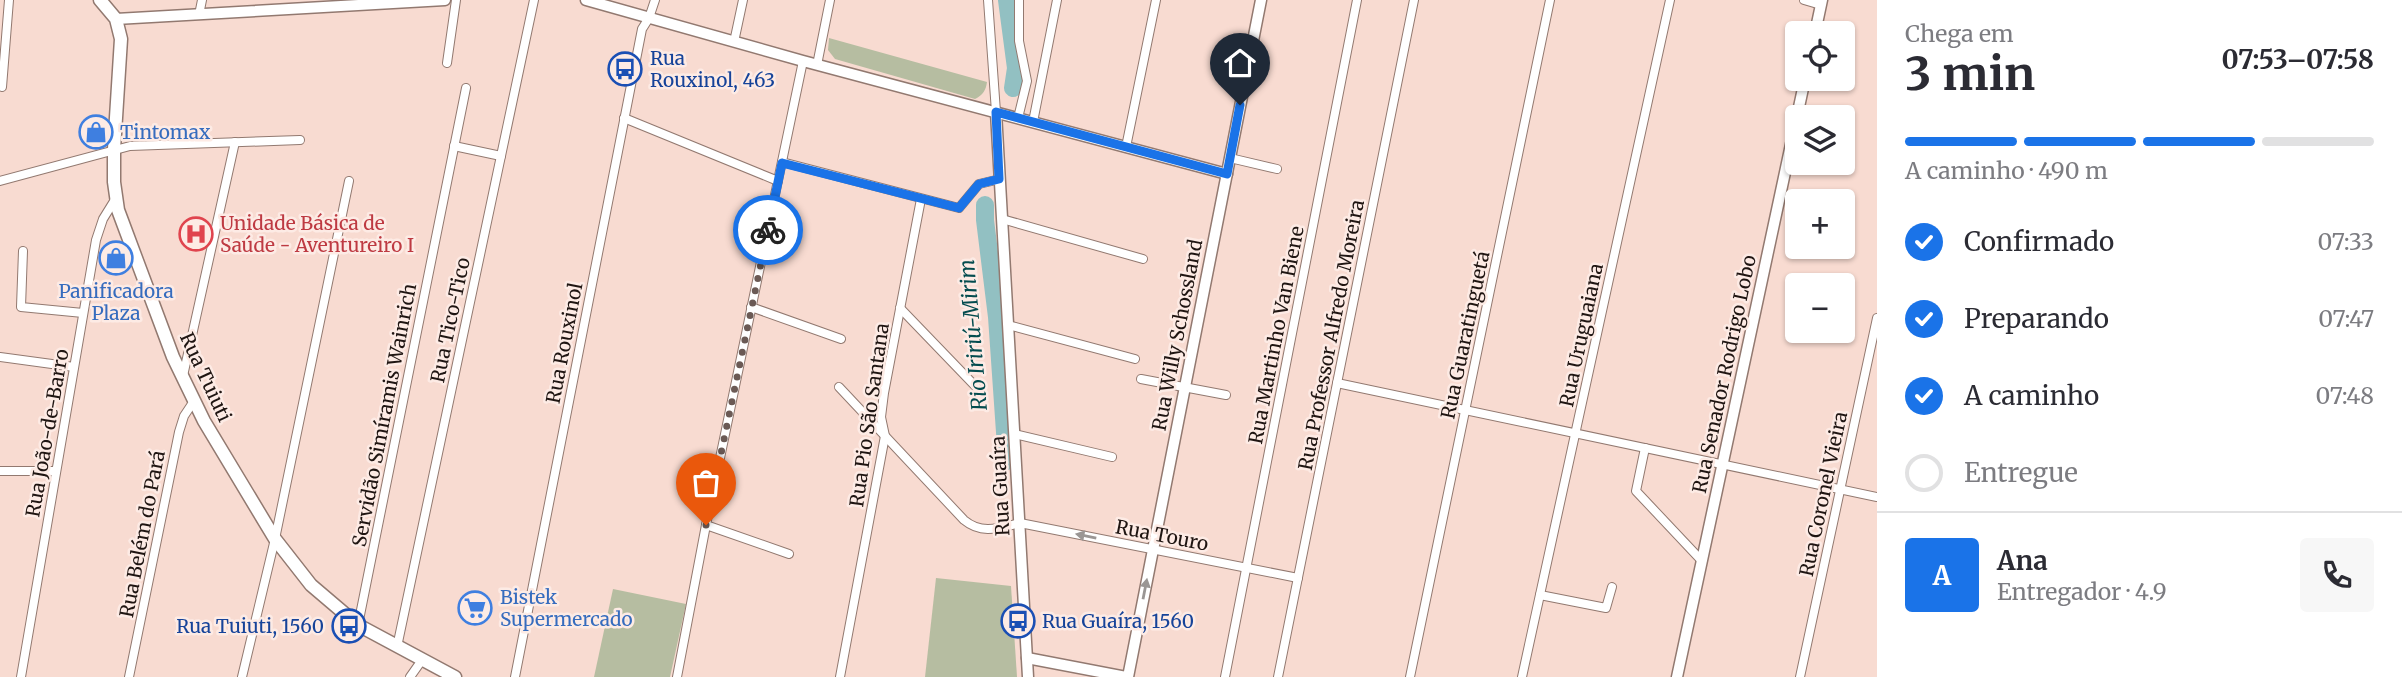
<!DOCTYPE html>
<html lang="pt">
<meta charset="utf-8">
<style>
:root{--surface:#fff;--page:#f7f7f7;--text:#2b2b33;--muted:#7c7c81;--line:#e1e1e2;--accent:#1a73e8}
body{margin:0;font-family:Merriweather,serif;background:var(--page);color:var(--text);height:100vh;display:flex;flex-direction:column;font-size:26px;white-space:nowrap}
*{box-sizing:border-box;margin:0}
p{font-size:23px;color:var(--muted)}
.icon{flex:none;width:38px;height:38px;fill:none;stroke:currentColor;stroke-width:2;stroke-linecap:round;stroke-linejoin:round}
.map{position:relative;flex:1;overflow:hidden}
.panel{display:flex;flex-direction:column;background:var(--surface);width:525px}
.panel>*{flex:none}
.fabs{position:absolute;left:1785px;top:21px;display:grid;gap:14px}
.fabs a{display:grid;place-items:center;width:70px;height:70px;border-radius:7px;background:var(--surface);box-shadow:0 2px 5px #0004;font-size:35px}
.pin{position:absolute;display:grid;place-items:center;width:60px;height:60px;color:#fff;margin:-72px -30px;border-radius:50% 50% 50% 0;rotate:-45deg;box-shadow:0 0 7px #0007}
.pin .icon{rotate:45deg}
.courier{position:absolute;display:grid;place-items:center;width:70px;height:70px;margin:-35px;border:5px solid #1a73e8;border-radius:50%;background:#fff;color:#222;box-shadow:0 2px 9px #0007}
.summary em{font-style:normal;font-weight:700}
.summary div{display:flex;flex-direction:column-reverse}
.summary{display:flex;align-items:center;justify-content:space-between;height:119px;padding:0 28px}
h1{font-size:46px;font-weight:700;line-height:52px}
.bar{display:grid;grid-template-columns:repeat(4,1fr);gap:10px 7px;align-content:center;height:84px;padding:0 28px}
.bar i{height:9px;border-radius:5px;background:var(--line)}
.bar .selected{background:var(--accent)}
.bar p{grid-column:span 4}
.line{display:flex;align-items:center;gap:18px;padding:0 28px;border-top:2px solid var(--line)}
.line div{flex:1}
.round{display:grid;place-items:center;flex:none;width:74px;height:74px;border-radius:7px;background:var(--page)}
ol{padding:0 28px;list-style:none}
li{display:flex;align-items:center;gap:21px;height:77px}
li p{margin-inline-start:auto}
li .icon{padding:7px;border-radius:50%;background:var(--accent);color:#fff;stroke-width:4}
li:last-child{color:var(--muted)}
li i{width:38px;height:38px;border:4px solid var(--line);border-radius:50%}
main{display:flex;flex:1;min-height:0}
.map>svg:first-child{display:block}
.green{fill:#b6bda1}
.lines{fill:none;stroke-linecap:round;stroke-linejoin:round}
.river{stroke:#92c0c2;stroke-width:18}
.street-casing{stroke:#927970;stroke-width:10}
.secondary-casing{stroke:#927970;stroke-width:13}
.primary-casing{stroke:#927970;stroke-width:15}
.street{stroke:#fff;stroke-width:8}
.secondary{stroke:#fff;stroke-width:10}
.primary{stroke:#fff;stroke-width:12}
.oneway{fill:#9a9694}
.done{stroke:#6b5a55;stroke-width:7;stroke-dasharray:0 12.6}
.route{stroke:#1a73e8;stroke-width:9}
.labels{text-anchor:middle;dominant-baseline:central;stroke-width:5;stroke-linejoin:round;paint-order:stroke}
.transit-label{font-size:19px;fill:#164399;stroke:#fdebe5;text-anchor:start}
.shop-label{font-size:19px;fill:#366cbe;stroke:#fdebe5;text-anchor:start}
.health-label{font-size:19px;fill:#be3a42;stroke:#fdebe5;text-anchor:start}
.street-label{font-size:19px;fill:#1f1512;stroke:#fdebe5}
.water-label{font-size:21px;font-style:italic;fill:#044c4f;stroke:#fdebe5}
</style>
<main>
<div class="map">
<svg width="1877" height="677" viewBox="0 0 1877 677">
<rect width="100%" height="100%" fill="#f8dbd1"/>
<g class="green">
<path d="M829,38L987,82C986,90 983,95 975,99L835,59L828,50Z"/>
<path d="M936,578L1011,586L1017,677H925Z"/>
<path d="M613,589L686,604L670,677H594Z"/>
</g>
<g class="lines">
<g class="river">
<path d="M1007,0L1016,68L1013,88"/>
<path d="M985,205V220L997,317L1007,461"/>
</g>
<defs>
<g id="street">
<path d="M988,0L996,112"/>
<path d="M1804,0L1821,5"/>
<path d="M199,15L202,0"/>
<path d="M734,42L743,0"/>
<path d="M447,63L456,0"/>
<path d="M817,65L830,0"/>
<path d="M2,87L9,0"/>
<path d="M624,118L778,181"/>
<path d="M1018,118L1027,81L1019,41V0"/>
<path d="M1033,122L1057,0"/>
<path d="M454,146L501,156"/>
<path d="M1126,147L1156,0"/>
<path d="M1230,158L1277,169"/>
<path d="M782,162L959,208L979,184L1000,179"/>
<path d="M0,181L130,146L300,140"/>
<path d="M1002,219L1143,259"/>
<path d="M23,251L21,307L83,313"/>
<path d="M751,307L841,339"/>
<path d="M900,308L979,390"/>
<path d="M1008,325L1135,359"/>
<path d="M0,357L74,367"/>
<path d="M183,376L235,142"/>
<path d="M1141,379L1226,395"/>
<path d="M1337,383L1877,497"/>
<path d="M839,387L964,520C982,535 999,528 1020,523L1298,578"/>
<path d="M1014,434L1112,457"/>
<path d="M1645,448L1636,491L1702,561"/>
<path d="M0,471H56"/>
<path d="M706,525L789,554"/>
<path d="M1540,595L1606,608L1612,587"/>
<path d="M358,625L466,88"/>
<path d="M397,647L534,0"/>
<path d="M21,677L96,240L103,219L116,198"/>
<path d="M129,677L179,432L184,416L194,401"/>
<path d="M242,677L275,539L349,181"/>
<path d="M410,677L422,660"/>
<path d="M515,677L642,29L649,18L655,0"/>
<path d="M677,677L706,525L803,61"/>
<path d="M840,677L885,436L881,417L884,393L921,199"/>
<path d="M1225,677L1357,0"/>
<path d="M1278,677L1414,0"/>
<path d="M1410,677L1550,0"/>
<path d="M1522,677L1670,0"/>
<path d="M1800,677L1877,318"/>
</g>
<g id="secondary">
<path d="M586,0L803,61L1227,174"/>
<path d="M116,19L445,0"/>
<path d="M1815,33L1822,0"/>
<path d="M996,112L1028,677"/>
<path d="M1027,658L1126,677"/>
<path d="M1128,677L1261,0"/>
<path d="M1677,677L1805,79"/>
</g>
<path id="primary" d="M100,0L116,19L121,39L114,149V182L118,210L173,357L204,421L275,539L311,585L358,625L455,677"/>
</defs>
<use href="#street" class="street-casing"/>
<use href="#secondary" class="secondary-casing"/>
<use href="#primary" class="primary-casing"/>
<use href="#street" class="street"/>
<use href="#secondary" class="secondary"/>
<use href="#primary" class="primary"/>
</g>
<defs><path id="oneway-solid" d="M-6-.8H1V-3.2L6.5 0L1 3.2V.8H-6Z" transform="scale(1.75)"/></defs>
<g class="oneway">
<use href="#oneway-solid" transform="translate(1086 536) rotate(-169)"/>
<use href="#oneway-solid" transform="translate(1145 589) rotate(-79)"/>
</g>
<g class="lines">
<path class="done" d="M706,525L768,230"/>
<path class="route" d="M768,230L782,163L959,208L979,184L999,179L996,112L1227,174L1240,105"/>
</g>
<defs>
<symbol id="bus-ring" viewBox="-11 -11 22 22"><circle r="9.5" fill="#fdebe5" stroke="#1a4fb4" stroke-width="1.5"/><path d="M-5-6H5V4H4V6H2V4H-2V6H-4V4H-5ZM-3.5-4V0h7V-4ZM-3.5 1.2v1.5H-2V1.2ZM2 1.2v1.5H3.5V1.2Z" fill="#1a4fb4"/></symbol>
<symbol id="shop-ring" viewBox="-11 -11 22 22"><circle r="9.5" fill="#fdebe5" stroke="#3f7fe0" stroke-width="1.5"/><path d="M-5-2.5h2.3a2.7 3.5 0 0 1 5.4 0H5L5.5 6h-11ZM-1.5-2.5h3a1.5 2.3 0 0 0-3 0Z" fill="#3f7fe0"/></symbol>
<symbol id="hospital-ring" viewBox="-11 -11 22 22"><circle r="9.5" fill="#fdebe5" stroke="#e0444e" stroke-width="1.5"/><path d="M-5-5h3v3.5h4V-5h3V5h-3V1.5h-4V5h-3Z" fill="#e0444e"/></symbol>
<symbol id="supermarket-ring" viewBox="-11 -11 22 22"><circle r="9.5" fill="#fdebe5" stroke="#3f7fe0" stroke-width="1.5"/><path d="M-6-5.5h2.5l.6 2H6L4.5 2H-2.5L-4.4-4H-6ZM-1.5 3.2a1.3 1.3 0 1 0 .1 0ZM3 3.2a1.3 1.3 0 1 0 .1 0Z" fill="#3f7fe0"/></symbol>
</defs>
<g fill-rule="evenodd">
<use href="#bus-ring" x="606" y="50" width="38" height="38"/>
<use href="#shop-ring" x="77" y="113" width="38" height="38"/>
<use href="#hospital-ring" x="177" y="215" width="38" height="38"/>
<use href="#shop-ring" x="97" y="239" width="38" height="38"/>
<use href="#supermarket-ring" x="456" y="589" width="38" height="38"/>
<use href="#bus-ring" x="999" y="602" width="38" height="38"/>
<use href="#bus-ring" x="330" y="607" width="38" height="38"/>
</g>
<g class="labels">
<g class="transit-label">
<text x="650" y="58">Rua<tspan x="650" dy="22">Rouxinol, 463</tspan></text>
<text x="1042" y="621">Rua Guaíra, 1560</text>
<text x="324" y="626" text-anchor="end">Rua Tuiuti, 1560</text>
</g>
<g class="shop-label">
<text x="120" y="132">Tintomax</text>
<text x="116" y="291" text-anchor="middle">Panificadora<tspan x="116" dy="22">Plaza</tspan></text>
<text x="500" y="597">Bistek<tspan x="500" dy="22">Supermercado</tspan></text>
</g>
<g class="health-label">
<text x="220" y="223">Unidade Básica de<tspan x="220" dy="22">Saúde - Aventureiro I</tspan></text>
</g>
<g class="street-label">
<text transform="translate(450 320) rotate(-78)">Rua Tico-Tico</text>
<text transform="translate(1177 335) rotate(-79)">Rua Willy Schossland</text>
<text transform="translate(1276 335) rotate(-79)">Rua Martinho Van Biene</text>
<text transform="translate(1331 335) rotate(-79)">Rua Professor Alfredo Moreira</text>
<text transform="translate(1465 335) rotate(-78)">Rua Guaratinguetá</text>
<text transform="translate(1581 335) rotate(-78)">Rua Uruguaiana</text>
<text transform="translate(564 343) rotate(-79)">Rua Rouxinol</text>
<text transform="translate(1724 374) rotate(-78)">Rua Senador Rodrigo Lobo</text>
<text transform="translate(206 377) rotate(65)">Rua Tuiuti</text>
<text transform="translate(384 415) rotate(-79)">Servidão Simíramis Wainrich</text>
<text transform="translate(869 415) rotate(-82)">Rua Pio São Santana</text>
<text transform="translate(47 433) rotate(-80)">Rua João-de-Barro</text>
<text transform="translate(1000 486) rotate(-93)">Rua Guaíra</text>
<text transform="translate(1823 494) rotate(-78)">Rua Coronel Vieira</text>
<text transform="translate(142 534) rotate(-79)">Rua Belém do Pará</text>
<text transform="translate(1162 535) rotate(11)">Rua Touro</text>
</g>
<g class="water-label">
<text transform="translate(973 335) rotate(-95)">Rio Iririú-Mirim</text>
</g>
</g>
</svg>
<div class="fabs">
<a><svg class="icon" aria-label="locate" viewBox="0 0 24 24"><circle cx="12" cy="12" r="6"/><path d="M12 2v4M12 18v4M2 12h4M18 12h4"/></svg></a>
<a><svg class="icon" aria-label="layers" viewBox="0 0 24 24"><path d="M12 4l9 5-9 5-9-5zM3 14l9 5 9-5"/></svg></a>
<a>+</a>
<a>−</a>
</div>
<div class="pin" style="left:706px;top:525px;background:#ea580c"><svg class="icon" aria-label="bag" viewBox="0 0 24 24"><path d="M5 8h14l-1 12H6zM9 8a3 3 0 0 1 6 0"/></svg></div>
<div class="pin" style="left:1240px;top:105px;background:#1f2937"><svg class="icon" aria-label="home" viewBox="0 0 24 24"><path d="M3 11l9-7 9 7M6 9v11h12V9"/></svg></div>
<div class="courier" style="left:768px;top:230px"><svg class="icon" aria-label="bike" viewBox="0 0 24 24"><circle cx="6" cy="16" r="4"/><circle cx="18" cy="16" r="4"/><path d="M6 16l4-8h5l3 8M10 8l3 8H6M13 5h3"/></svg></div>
</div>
<section class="panel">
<div class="summary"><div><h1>3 min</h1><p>Chega em</p></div><em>07:53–07:58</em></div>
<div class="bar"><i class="selected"></i><i class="selected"></i><i class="selected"></i><i></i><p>A caminho · 490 m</p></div>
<ol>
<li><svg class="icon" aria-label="check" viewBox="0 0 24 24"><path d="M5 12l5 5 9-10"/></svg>Confirmado<p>07:33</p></li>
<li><svg class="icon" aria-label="check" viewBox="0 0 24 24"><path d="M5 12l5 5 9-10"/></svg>Preparando<p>07:47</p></li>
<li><svg class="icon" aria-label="check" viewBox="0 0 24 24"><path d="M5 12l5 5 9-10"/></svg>A caminho<p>07:48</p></li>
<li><i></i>Entregue</li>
</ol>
<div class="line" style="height:126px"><b class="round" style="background:var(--accent);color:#fff">A</b><div><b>Ana</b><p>Entregador · 4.9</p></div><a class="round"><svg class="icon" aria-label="phone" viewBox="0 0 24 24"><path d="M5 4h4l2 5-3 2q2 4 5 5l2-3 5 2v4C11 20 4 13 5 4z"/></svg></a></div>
</section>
</main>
